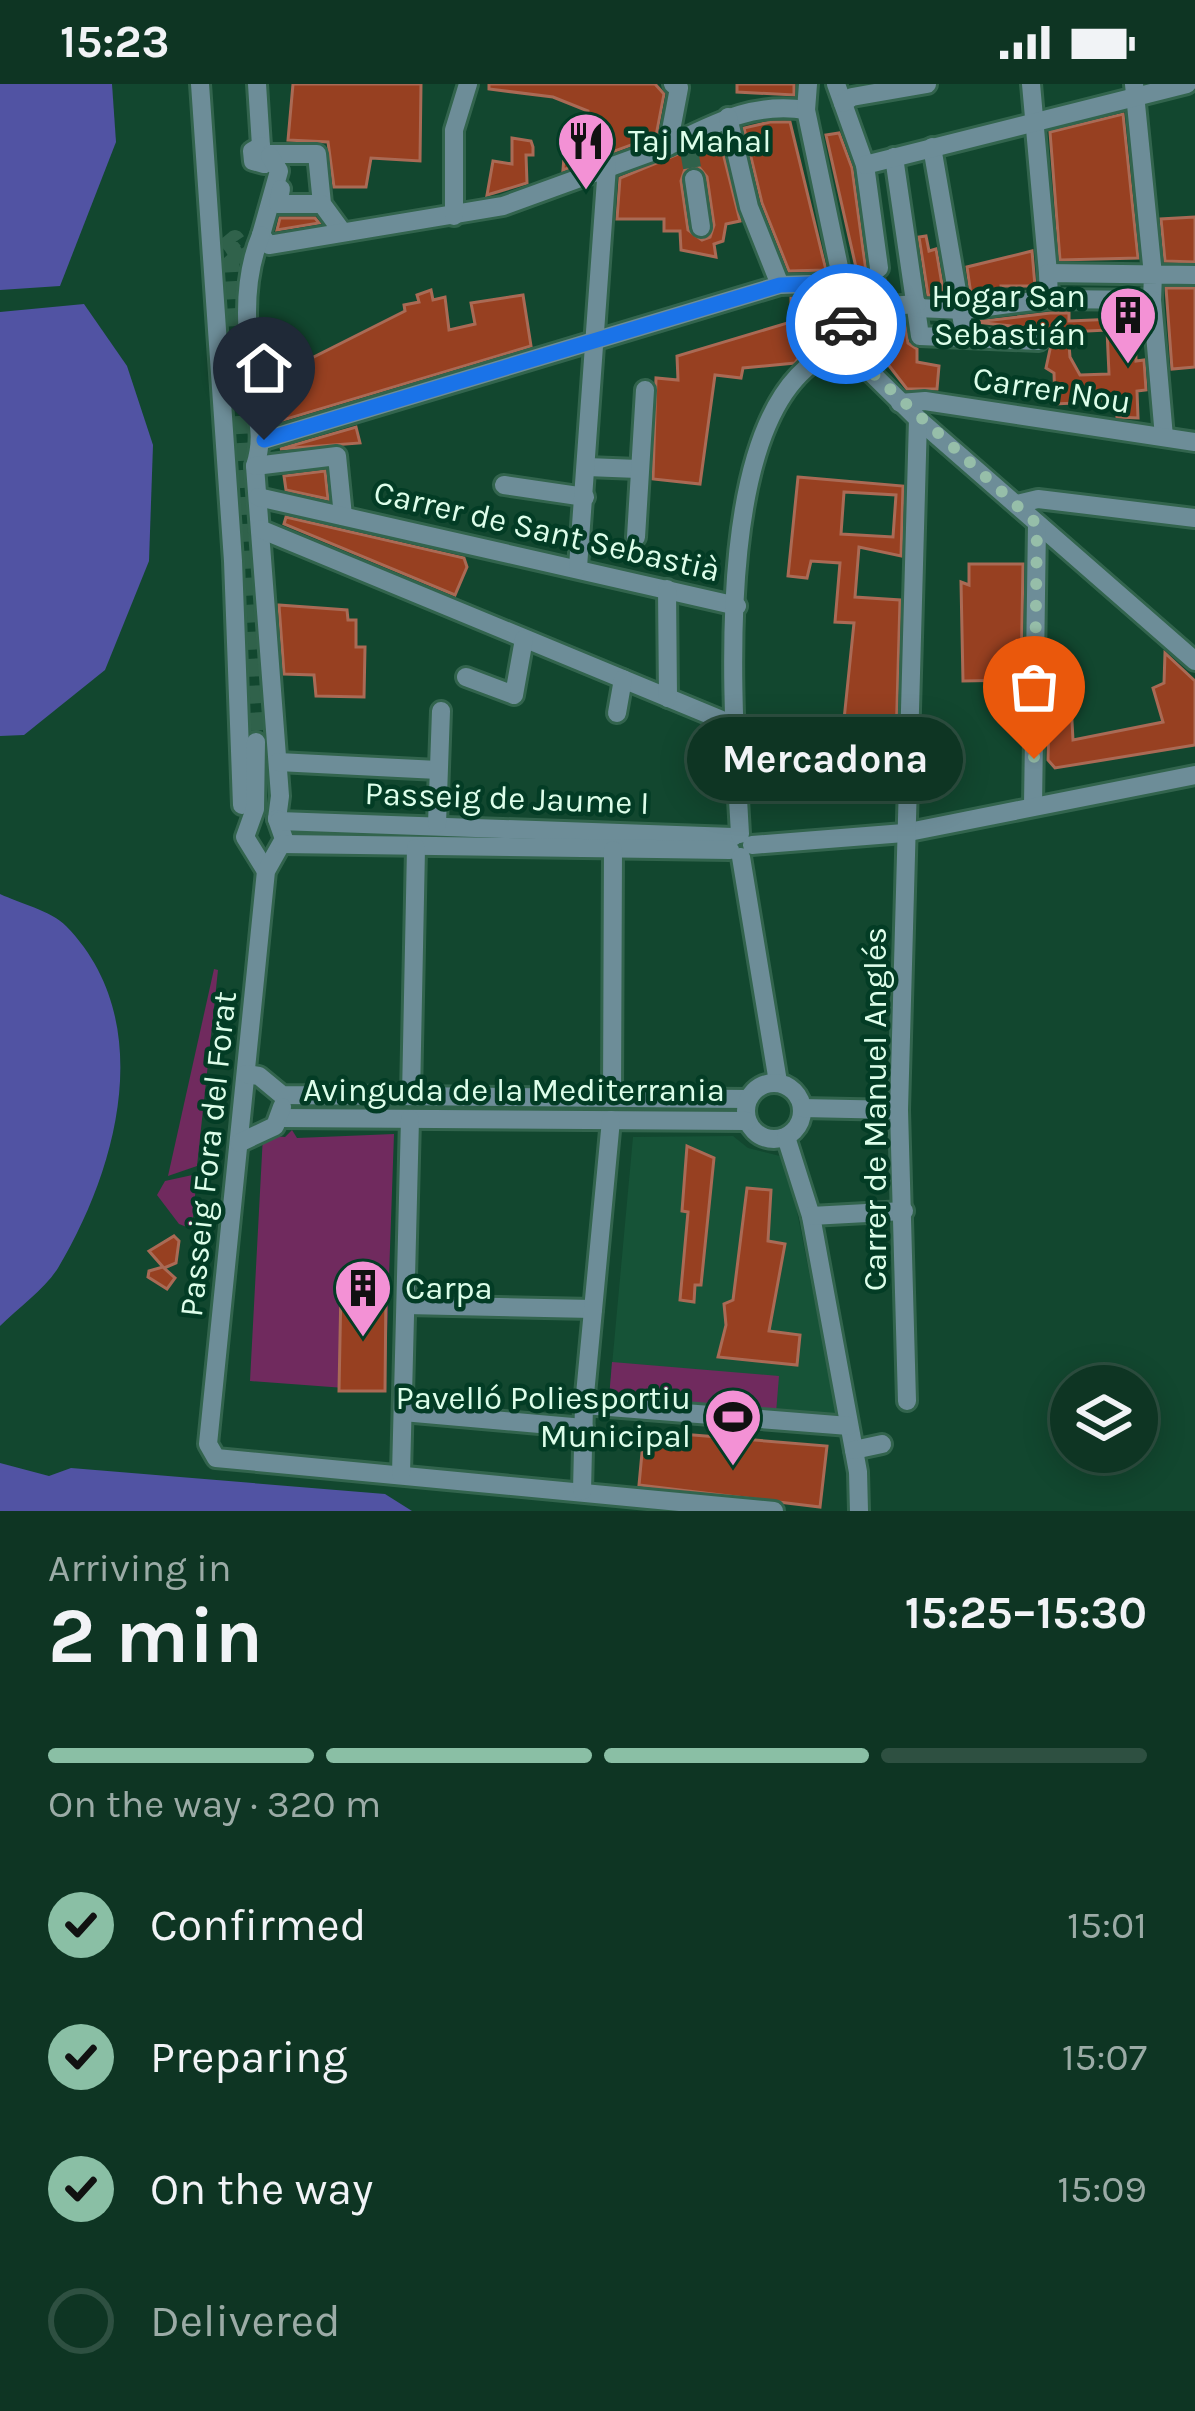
<!DOCTYPE html>
<meta charset="utf-8">
<style>
:root{--surface:#0e3523;--page:#173d2b;--text:#f1f3f6;--muted:#9baba6;--line:#2e5041;--accent:#8abfa5}
body{margin:0;font-family:Karla,sans-serif;background:var(--page);color:var(--text);height:100vh;display:flex;flex-direction:column;font-size:45px;white-space:nowrap}
*{box-sizing:border-box;margin:0}
p{font-size:39px;color:var(--muted)}
.icon{flex:none;width:66px;height:66px;fill:none;stroke:currentColor;stroke-width:2;stroke-linecap:round;stroke-linejoin:round}
.map{position:relative;height:1427px;overflow:hidden}
.panel{display:flex;flex-direction:column;background:var(--surface);flex:1}
.panel>*{flex:none}
.controls{position:absolute;left:1050px;top:1281px;display:grid;gap:24px}
.controls a{display:grid;place-items:center;width:108px;height:108px;border-radius:50%;background:var(--surface);box-shadow:0 6px 30px #0003,0 0 0 3px var(--line);font-size:60px}
.pin{position:absolute;display:grid;place-items:center;width:102px;height:102px;color:#fff;margin:-123px -51px;border-radius:50% 50% 50% 0;rotate:-45deg;box-shadow:0 0 12px #0007}
.pin .icon{rotate:45deg}
.courier{position:absolute;display:grid;place-items:center;width:120px;height:120px;margin:-60px;border:9px solid #1a73e8;border-radius:50%;background:#fff;color:#222;box-shadow:0 3px 15px #0007}
.bubble{position:absolute;height:84px;border-radius:42px;background:var(--surface);box-shadow:0 6px 30px #0003,0 0 0 3px var(--line);font-size:39px;font-weight:700;line-height:84px;text-align:center}
.head em{font-style:normal;font-weight:700}
.head div{display:flex;flex-direction:column-reverse}
.head{display:flex;align-items:center;justify-content:space-between;height:204px;padding:0 48px}
h1{font-size:78px;font-weight:700;line-height:90px}
.bar{display:grid;grid-template-columns:repeat(4,1fr);gap:18px 12px;align-content:center;height:144px;padding:0 48px}
.bar i{height:15px;border-radius:9px;background:var(--line)}
.bar .on{background:var(--accent)}
.bar p{grid-column:span 4}
ol{padding:0 48px;list-style:none}
li{display:flex;align-items:center;gap:36px;height:132px}
li p{margin-inline-start:auto}
li .icon{padding:12px;border-radius:50%;background:var(--accent);color:#111;stroke-width:4}
li:last-child{color:var(--muted)}
li i{width:66px;height:66px;border:6px solid var(--line);border-radius:50%}
.status{display:flex;justify-content:space-between;align-items:center;height:84px;padding:0 60px;background:var(--surface);direction:ltr}
.status svg{height:33px;fill:currentColor}
.map>svg:first-child{display:block}
.built{fill:#165337}
.green{fill:#702a5e}
.water{fill:#5153a3}
.building{fill:#974021;stroke:#aa6a55;stroke-width:3;fill-rule:evenodd}
.lines{fill:none;stroke-linecap:round;stroke-linejoin:round}
.minor-tunnel{stroke:#30624b;stroke-width:18;stroke-dasharray:18 9;stroke-linecap:butt}
.minor-casing{stroke:#32644d;stroke-width:24}
.minor{stroke:#6d8d98;stroke-width:18}
.done{stroke:#96bea9;stroke-width:12;stroke-dasharray:0 21.6}
.route{stroke:#1a73e8;stroke-width:15}
.labels{text-anchor:middle;dominant-baseline:central;stroke-width:9;stroke-linejoin:round;paint-order:stroke}
.poi-label{font-size:33px;fill:#ddfeea;stroke:#033c25;text-anchor:start}
.street-label{font-size:33px;fill:#ddfeea;stroke:#033c25}
</style>
<div class="status"><b>15:23</b><svg viewBox="0 0 49 12"><path d="M0 12V9h3v3zM5 12V6h3v6zM10 12V3h3v9zM15 12V0h3v12zM26 1h20v11H26zM47 4h2v5h-2z"/></svg></div>
<div class="map">
<svg width="1195" height="1427" viewBox="0 0 1195 1427">
<rect width="100%" height="100%" fill="#12472f"/>
<path class="built" d="M733,1052L748,1064L780,1072L791,1097L838,1335L609,1314L633,1053Z"/>
<g class="green">
<path d="M214,885L218,886L197,1082L168,1092Z"/>
<path d="M292,1046L297,1054L394,1050L385,1307L250,1297L263,1051L285,1053Z"/>
<path d="M197,1090L192,1145L179,1140L157,1111L165,1097Z"/>
<path d="M612,1278L779,1292L776,1329L609,1314Z"/>
</g>
<g class="water">
<path d="M0,0H112L116,58L60,202L0,206Z"/>
<path d="M84,220L127,282L153,361L149,477L105,586L24,651L0,652V228Z"/>
<path d="M0,810C19,819 52,827 66,842C158,936 118,1084 58,1184C45,1205 18,1224 0,1242Z"/>
<path d="M0,1379L49,1392L71,1384L385,1410L412,1427H0Z"/>
</g>
<g class="building">
<path d="M293,0H421L420,77L371,74L366,103H334L328,58L288,56Z"/>
<path d="M489,0H655L664,10L656,52L563,86L566,47L586,49L588,27L553,13L489,5Z"/>
<path d="M737,0H794V11L737,8Z"/>
<path d="M1123,30L1138,174L1060,176L1050,48Z"/>
<path d="M770,38H790L826,186L789,187L762,119L744,44Z"/>
<path d="M839,49L852,84L866,187L873,196H885L886,206L894,208L862,210L826,51Z"/>
<path d="M719,53L740,137L726,140L723,157L714,160L716,173L681,166L680,147H664V135H617L620,94ZM698,82L707,93L714,141L710,153L702,156L688,146L681,97L685,85Z"/>
<path d="M512,54L531,57L533,63V71H526L527,99L487,111L493,77L512,80Z"/>
<path d="M1195,133V178L1165,177L1161,135Z"/>
<path d="M280,134H315L319,139L277,146Z"/>
<path d="M926,152L929,167L936,165L944,212L928,211L919,153Z"/>
<path d="M1032,167L1035,202H1001V208L971,211L967,183Z"/>
<path d="M1166,204H1195V283L1172,285Z"/>
<path d="M431,206L433,216L445,213L449,246L475,240L471,219L523,211L531,262L280,337L273,314L295,305L296,282L405,227L404,221L419,218L417,211Z"/>
<path d="M791,214L828,216L822,242L795,279L743,284L741,294L715,291L700,400L653,395L656,294L678,296L677,272L791,238Z"/>
<path d="M1050,229H1069V237L1140,234L1141,246H1135L1136,277L1144,276L1146,306L1137,307L1138,334L1117,333L1116,317L1055,320L1054,289L1046,284L1052,256L1047,246L976,238ZM1107,246L1109,290L1080,291L1070,273L1068,248Z"/>
<path d="M904,234L908,259L917,265V278L939,282L937,305H907L880,270L870,237Z"/>
<path d="M356,343L360,359L280,365Z"/>
<path d="M325,387L328,415L286,406L284,392Z"/>
<path d="M798,393L903,402L901,472L859,463L855,513L900,516L896,657L842,655L854,539L835,538L840,479L811,477L807,494L788,492ZM844,408L896,411L893,453L841,450Z"/>
<path d="M286,433L464,474L467,483L455,511L284,440Z"/>
<path d="M969,480H1023L1021,596L963,597L961,498L969,501Z"/>
<path d="M279,521L347,526L348,536H356V563H365L364,613L316,612L314,591L284,590Z"/>
<path d="M1165,569L1195,597V661L1055,684L1048,676L1050,584L1069,582L1073,656L1163,638L1153,604L1164,599Z"/>
<path d="M687,1062L714,1074L701,1201H695L694,1218L680,1216L688,1128L682,1127Z"/>
<path d="M747,1104L771,1106L768,1157L785,1160L769,1247L800,1251L797,1281L718,1273L726,1241L724,1220L733,1216Z"/>
<path d="M174,1152L179,1157L176,1179L164,1184L175,1194L167,1205L148,1193L149,1187L163,1183L149,1167Z"/>
<path d="M341,1203H386L385,1307H339Z"/>
<path d="M644,1347L827,1362L820,1423L639,1401Z"/>
</g>
<g class="lines">
<g class="minor-tunnel">
<path d="M689,66L694,95"/>
<path d="M230,175L243,167L235,155L222,166L230,175L256,658"/>
</g>
<defs>
<g id="minor">
<path d="M200,0L233,477L242,721"/>
<path d="M257,0L261,62"/>
<path d="M673,0L679,4L668,62C716,39 752,18 806,26"/>
<path d="M808,0L806,26L847,221L845,246"/>
<path d="M836,0L865,81L879,184"/>
<path d="M1031,0L1048,189"/>
<path d="M1134,0L1153,191L1152,216L1049,215L1048,189L1195,191"/>
<path d="M843,19L852,13L927,0"/>
<path d="M728,33L749,123L780,201"/>
<path d="M261,62L252,67L253,77L264,80L270,70"/>
<path d="M932,63L965,253"/>
<path d="M270,70H317L322,120L341,146"/>
<path d="M270,72L279,87L261,151L269,161L503,122L668,62"/>
<path d="M894,73L920,252L1039,257"/>
<path d="M865,81L1187,0"/>
<path d="M694,95L701,143"/>
<path d="M281,105L278,120H322"/>
<path d="M454,132V46L468,0"/>
<path d="M261,151C240,201 247,255 254,309C258,337 264,354 255,382L280,712L277,735"/>
<path d="M1152,216L1164,353"/>
<path d="M917,224L964,226L1049,215"/>
<path d="M847,225L917,220"/>
<path d="M832,268L842,274L852,270L918,335L1195,577"/>
<path d="M900,319L925,317L1195,358"/>
<path d="M264,356L780,201L842,199"/>
<path d="M255,382L337,372L343,432"/>
<path d="M587,383L638,385"/>
<path d="M504,401L585,413"/>
<path d="M258,413L737,522"/>
<path d="M1017,420L1038,415L1195,434"/>
<path d="M260,445L734,641"/>
<path d="M636,453L645,306"/>
<path d="M578,483L607,82"/>
<path d="M667,505L668,614"/>
<path d="M466,593L514,611L524,555"/>
<path d="M617,629L623,595"/>
<path d="M256,658L255,725L245,753L266,787"/>
<path d="M278,678L438,686"/>
<path d="M1033,722L1037,440"/>
<path d="M277,735L284,755L266,787L208,1360L216,1374L774,1427"/>
<path d="M279,737L733,753"/>
<path d="M437,740L441,627"/>
<path d="M740,750C734,637 706,321 832,268"/>
<path d="M282,760L730,766"/>
<path d="M752,761L904,749L1195,691"/>
<path d="M741,773L778,998"/>
<path d="M246,990L259,992L282,1011L748,1015"/>
<circle cx="774" cy="1027" r="28"/>
<path d="M411,1012L416,764"/>
<path d="M612,1014L613,766"/>
<path d="M802,1024L899,1026"/>
<path d="M280,1034L747,1037"/>
<path d="M786,1053L811,1132L858,1388L859,1427"/>
<path d="M239,1059L275,1042L282,1023"/>
<path d="M811,1132L904,1127"/>
<path d="M406,1221L593,1225"/>
<path d="M907,1317L899,1026L918,335"/>
<path d="M584,1321L849,1342"/>
<path d="M403,1328L584,1344"/>
<path d="M854,1366L882,1360"/>
<path d="M401,1390L410,1035"/>
<path d="M582,1407L584,1321L611,1036"/>
</g>
</defs>
<use href="#minor" class="minor-casing"/>
<use href="#minor" class="minor"/>
</g>
<g class="lines">
<path class="done" d="M846,240L857,256L852,270L1037,440L1034,675"/>
<path class="route" d="M264,356L780,201L842,199L846,240"/>
</g>
<defs>
<symbol id="restaurant-pin" viewBox="-11 -11 22 30"><path d="M0 17L-7.5 6A9.5 9.5 0 1 1 7.5 6Z" fill="#f391d5" stroke="#033c25"/><path d="M-5-6h1v4h1v-4h1v4h1v-4h1v5L-1.5 .5V6h-2V.5L-5-1ZM5-6V6H3V1.5H1.5Q1.5-4 5-6Z" fill="#111"/></symbol>
<symbol id="building-pin" viewBox="-11 -11 22 30"><path d="M0 17L-7.5 6A9.5 9.5 0 1 1 7.5 6Z" fill="#f391d5" stroke="#033c25"/><path d="M-4-6H4V6H1V3H-1V6H-4ZM-2.5-4.3h1.7v1.8h-1.7ZM.8-4.3h1.7v1.8H.8ZM-2.5-1h1.7V.8h-1.7ZM.8-1h1.7V.8H.8Z" fill="#111"/></symbol>
<symbol id="stadium-pin" viewBox="-11 -11 22 30"><path d="M0 17L-7.5 6A9.5 9.5 0 1 1 7.5 6Z" fill="#f391d5" stroke="#033c25"/><path d="M0-5a6.5 5 0 1 0 0 10a6.5 5 0 1 0 0-10ZM-3.5-1.8h7v3.6h-7Z" fill="#111"/></symbol>
</defs>
<g fill-rule="evenodd">
<use href="#restaurant-pin" x="553" y="24" width="66" height="90"/>
<use href="#building-pin" x="1095" y="198" width="66" height="90"/>
<use href="#building-pin" x="330" y="1171" width="66" height="90"/>
<use href="#stadium-pin" x="700" y="1300" width="66" height="90"/>
</g>
<g class="labels">
<g class="poi-label">
<text x="628" y="57">Taj Mahal</text>
<text x="1086" y="212" text-anchor="end">Hogar San<tspan x="1086" dy="38">Sebastián</tspan></text>
<text x="405" y="1204">Carpa</text>
<text x="691" y="1314" text-anchor="end">Pavelló Poliesportiu<tspan x="691" dy="38">Municipal</tspan></text>
</g>
<g class="street-label">
<text transform="translate(1052 306) rotate(9)">Carrer Nou</text>
<text transform="translate(547 447) rotate(13)">Carrer de Sant Sebastià</text>
<text transform="translate(507 714) rotate(2)">Passeig de Jaume I</text>
<text x="514" y="1006">Avinguda de la Mediterrania</text>
<text transform="translate(875 1025) rotate(-90)">Carrer de Manuel Anglés</text>
<text transform="translate(208 1070) rotate(-84)">Passeig Fora del Forat</text>
</g>
</g>
</svg>
<div class="controls">
<a><svg class="icon" aria-label="layers" viewBox="0 0 24 24"><path d="M12 4l9 5-9 5-9-5zM3 14l9 5 9-5"/></svg></a>
</div>
<div class="pin" style="left:1034px;top:675px;background:#ea580c"><svg class="icon" aria-label="bag" viewBox="0 0 24 24"><path d="M5 8h14l-1 12H6zM9 8a3 3 0 0 1 6 0"/></svg></div>
<div class="pin" style="left:264px;top:356px;background:#1f2937"><svg class="icon" aria-label="home" viewBox="0 0 24 24"><path d="M3 11l9-7 9 7M6 9v11h12V9"/></svg></div>
<div class="courier" style="left:846px;top:240px"><svg class="icon" aria-label="car" viewBox="0 0 24 24"><path d="M5 17H2v-5l4-1 3-4h7l3 4 3 1v5h-3M9 17h6M6 11h13"/><circle cx="7" cy="17" r="2"/><circle cx="17" cy="17" r="2"/></svg></div>
<div class="bubble" style="left:687px;top:633px;width:276px">Mercadona</div>
</div>
<section class="panel">
<div class="head"><div><h1>2 min</h1><p>Arriving in</p></div><em>15:25–15:30</em></div>
<div class="bar"><i class="on"></i><i class="on"></i><i class="on"></i><i></i><p>On the way · 320 m</p></div>
<ol>
<li><svg class="icon" aria-label="check" viewBox="0 0 24 24"><path d="M5 12l5 5 9-10"/></svg>Confirmed<p>15:01</p></li>
<li><svg class="icon" aria-label="check" viewBox="0 0 24 24"><path d="M5 12l5 5 9-10"/></svg>Preparing<p>15:07</p></li>
<li><svg class="icon" aria-label="check" viewBox="0 0 24 24"><path d="M5 12l5 5 9-10"/></svg>On the way<p>15:09</p></li>
<li><i></i>Delivered</li>
</ol>
</section>
